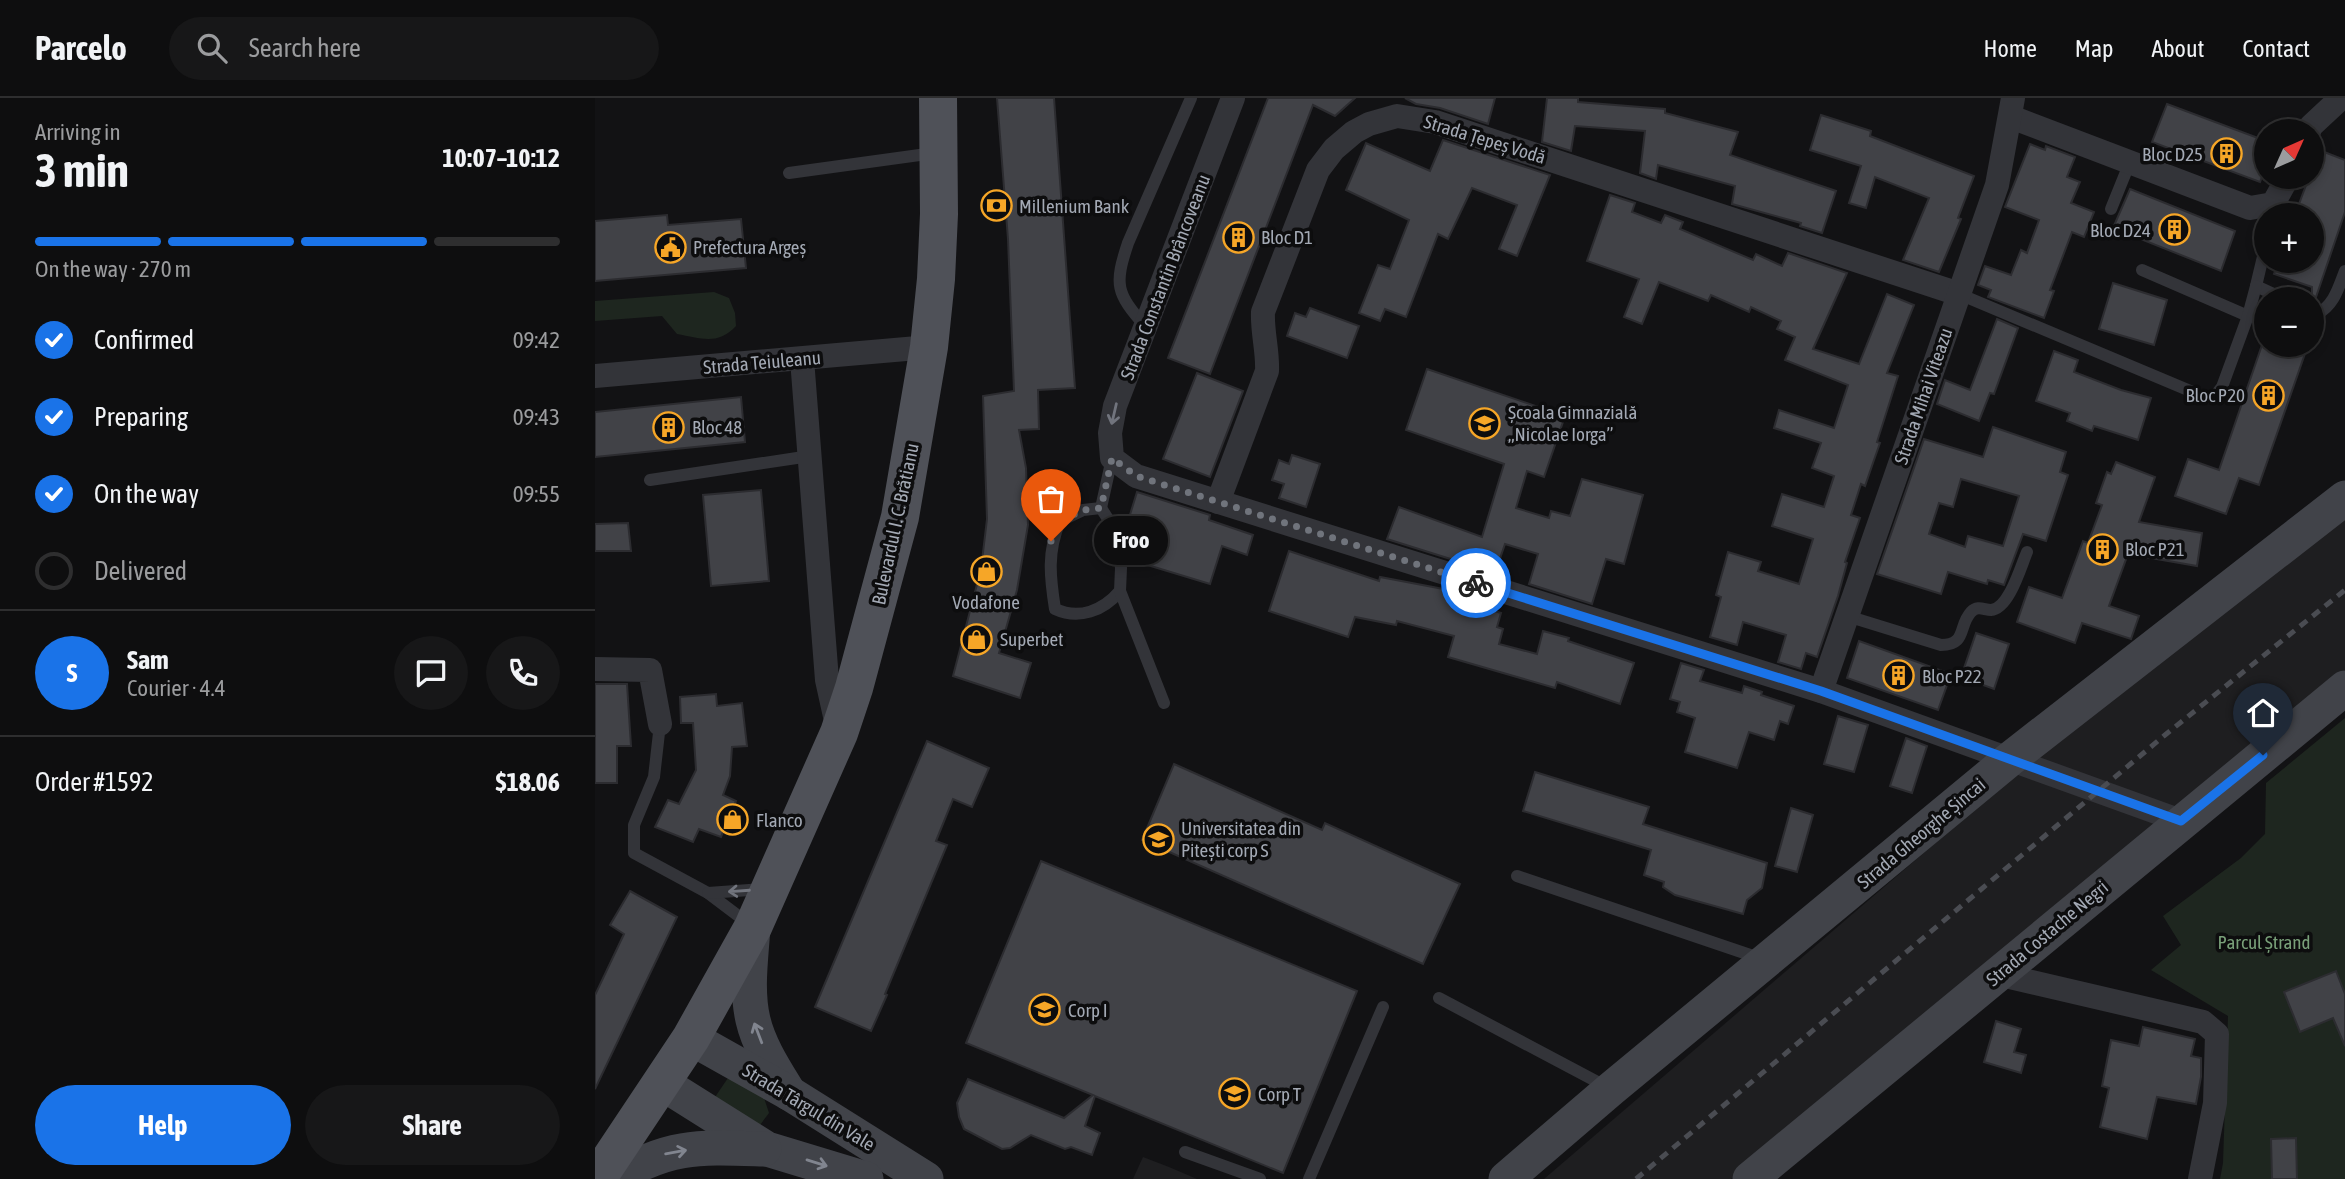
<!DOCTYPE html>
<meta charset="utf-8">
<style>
:root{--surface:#0e0e0f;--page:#171718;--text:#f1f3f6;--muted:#9b9c9e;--line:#2e2e2f;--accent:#1a73e8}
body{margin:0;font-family:"Asap Condensed",sans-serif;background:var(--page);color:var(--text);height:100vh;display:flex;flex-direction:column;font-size:26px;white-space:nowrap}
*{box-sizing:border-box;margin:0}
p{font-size:23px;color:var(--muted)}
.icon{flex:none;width:38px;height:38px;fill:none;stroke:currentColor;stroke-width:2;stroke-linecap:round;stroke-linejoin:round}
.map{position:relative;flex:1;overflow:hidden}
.panel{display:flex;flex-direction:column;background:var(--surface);width:595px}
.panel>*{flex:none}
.needle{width:46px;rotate:45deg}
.fabs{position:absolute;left:1659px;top:21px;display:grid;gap:14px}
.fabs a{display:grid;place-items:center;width:70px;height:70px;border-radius:50%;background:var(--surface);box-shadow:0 4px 10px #0003,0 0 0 2px var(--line);font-size:35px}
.pin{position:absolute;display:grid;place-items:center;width:60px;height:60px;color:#fff;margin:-72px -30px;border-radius:50% 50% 50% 0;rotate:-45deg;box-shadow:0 0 7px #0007}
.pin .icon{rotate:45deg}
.courier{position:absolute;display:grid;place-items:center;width:70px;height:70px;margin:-35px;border:5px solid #1a73e8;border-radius:50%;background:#fff;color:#222;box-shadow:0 2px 9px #0007}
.bubble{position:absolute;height:49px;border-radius:24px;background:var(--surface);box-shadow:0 4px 10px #0003,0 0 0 2px var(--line);font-size:23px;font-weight:700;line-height:49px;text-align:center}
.summary em{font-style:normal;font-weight:700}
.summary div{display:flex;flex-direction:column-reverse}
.summary{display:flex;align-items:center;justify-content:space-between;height:119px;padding:0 35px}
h1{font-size:46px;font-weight:700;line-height:52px}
.bar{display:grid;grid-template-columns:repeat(4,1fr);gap:10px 7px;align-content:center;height:84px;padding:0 35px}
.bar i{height:9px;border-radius:5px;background:var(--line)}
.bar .on{background:var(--accent)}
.bar p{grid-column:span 4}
.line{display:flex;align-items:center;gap:18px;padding:0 35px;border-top:2px solid var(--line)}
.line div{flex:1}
.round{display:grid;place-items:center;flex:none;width:74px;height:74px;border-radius:37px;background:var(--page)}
ol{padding:0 35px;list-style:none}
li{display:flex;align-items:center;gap:21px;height:77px}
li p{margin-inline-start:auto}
li .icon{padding:7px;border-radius:50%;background:var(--accent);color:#fff;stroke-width:4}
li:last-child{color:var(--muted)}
li i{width:38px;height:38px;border:4px solid var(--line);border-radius:50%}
.cta{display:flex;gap:14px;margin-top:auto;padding:14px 35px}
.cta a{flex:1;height:80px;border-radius:42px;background:var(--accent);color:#fff;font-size:28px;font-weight:700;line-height:80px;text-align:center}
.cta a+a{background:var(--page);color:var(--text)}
header{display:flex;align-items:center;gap:42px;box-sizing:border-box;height:98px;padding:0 35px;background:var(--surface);border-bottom:2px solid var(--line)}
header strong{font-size:33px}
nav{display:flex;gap:38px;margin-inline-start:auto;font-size:24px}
.search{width:490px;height:63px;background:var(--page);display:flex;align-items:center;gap:18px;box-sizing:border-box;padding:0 24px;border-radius:38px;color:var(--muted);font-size:26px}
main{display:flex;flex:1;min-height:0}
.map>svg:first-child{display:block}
.built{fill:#1e1e20}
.green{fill:#1e261f}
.building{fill:#414247;stroke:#2c2c30;stroke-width:2;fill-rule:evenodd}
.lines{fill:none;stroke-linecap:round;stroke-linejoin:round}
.service{stroke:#333439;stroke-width:12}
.minor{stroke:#333439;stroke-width:24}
.secondary{stroke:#414349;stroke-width:35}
.primary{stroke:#4f5158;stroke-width:38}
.rail{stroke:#4a4c52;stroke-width:5;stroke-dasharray:9 7;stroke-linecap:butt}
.oneway{stroke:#71747d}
.oneway2{stroke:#81858f}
.done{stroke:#70747c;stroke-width:7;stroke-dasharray:0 12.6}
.route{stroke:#1a73e8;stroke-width:9}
.labels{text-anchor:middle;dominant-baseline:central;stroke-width:7;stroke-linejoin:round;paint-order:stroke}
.street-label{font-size:19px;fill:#a3a9b4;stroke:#0d0d0e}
.poi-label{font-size:19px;fill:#a3a9b4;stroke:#0d0d0e;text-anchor:start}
.park-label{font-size:19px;fill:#79a079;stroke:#0d0d0e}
</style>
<header>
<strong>Parcelo</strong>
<div class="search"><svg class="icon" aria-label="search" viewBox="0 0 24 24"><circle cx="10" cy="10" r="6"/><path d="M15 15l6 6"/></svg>Search here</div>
<nav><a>Home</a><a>Map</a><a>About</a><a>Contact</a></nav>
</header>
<main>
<section class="panel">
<div class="summary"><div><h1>3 min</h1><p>Arriving in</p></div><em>10:07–10:12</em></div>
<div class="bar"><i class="on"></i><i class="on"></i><i class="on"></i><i></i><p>On the way · 270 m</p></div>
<ol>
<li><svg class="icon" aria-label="check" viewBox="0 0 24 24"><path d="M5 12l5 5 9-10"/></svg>Confirmed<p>09:42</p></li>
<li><svg class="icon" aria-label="check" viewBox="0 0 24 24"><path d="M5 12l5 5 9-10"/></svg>Preparing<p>09:43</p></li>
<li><svg class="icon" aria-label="check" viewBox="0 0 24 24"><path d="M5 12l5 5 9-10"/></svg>On the way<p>09:55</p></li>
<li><i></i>Delivered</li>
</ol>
<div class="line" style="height:126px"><b class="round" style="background:var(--accent);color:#fff">S</b><div><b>Sam</b><p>Courier · 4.4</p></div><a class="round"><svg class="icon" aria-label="chat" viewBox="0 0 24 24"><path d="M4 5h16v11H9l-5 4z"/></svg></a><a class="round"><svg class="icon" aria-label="phone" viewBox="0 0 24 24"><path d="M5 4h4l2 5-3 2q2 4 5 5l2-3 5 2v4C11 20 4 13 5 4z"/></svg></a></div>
<div class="line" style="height:91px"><div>Order #1592</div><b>$18.06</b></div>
<div class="cta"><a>Help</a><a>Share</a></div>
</section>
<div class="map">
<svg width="1750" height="1081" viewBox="0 0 1750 1081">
<rect width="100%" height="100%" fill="#121214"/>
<g class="built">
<path d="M1750,415V572L1136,1081H949L1416,680Z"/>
<path d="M548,1059L574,1069L602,1081H538Z"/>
</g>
<g class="green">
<path d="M119,194L134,200L140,215L141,228C122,248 106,240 82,236L67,218L0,223V203Z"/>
<path d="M1750,620V1081H1625L1628,1065L1633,918L1556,872L1586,847L1568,818L1646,760L1670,736L1671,685Z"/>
<path d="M135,977L169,1000L174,1015L165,1027L116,1005Z"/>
</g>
<g class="building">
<path d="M402,0H459L480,290L443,292L444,331L424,332L431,370L433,427L422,492L404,555L436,565L425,600L358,578L386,471L392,421L388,298L419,293L413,141Z"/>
<path d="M673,0H760L740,18L718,7L615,276L573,260Z"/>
<path d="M810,0H900L893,26L845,10L821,6Z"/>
<path d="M952,0H983V4L1070,11V15L1143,34L1135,57L1241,93L1227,135L1205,128L1206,125L1137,106L1140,88L1063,67L1061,81L1045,75L1050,33L980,28L976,53L947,44Z"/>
<path d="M1572,6L1671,43V68L1665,84L1557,44Z"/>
<path d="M1226,17L1276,33L1275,38L1379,78L1363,120L1366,121L1344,174L1308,162L1334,100L1280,79L1271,110L1254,105L1266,68L1215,52Z"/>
<path d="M848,42L955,77L922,158L904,151L922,107L877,90L853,141L843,136L811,219L790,211L785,223L764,215L783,167L795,171L814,122L751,92L771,45L835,73Z"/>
<path d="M1435,46L1450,52L1451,48L1480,59L1472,79L1485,84L1476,105L1499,114L1489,139L1477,134L1455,192L1459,193L1449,220L1393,199L1396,192L1383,187L1390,168L1416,177L1426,152L1432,155L1444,122L1410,109Z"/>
<path d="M1724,52L1750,62V114L1720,202H1717V189L1679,176L1684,163H1717V117H1700L1714,79H1717V72Z"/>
<path d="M1535,91L1640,133L1626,173L1518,130Z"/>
<path d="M1015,97L1040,105L1037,114L1066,125L1070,117L1088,124L1085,131L1158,162L1161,156L1187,168L1193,155L1252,175L1218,251L1264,266L1292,196L1319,207L1292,275L1303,278L1282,344L1285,345L1279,362L1270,388L1266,386L1256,417L1265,420L1250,464L1252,465L1243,498L1222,559L1211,555L1206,571L1183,564L1191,537L1148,524L1142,547L1115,539L1126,499L1121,497L1133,454L1166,464L1163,473L1204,486L1218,441L1177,428L1187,396L1229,409L1239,378L1217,370L1226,345L1179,330L1184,312L1239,330L1253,287L1190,262L1200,239L1182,231L1186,223L1156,209L1154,214L1116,197L1113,203L1064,184L1047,226L1029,219L1044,181L992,163Z"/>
<path d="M72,117L73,127L146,121L151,170L0,183V123Z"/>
<path d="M1518,185L1572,202L1559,247L1504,231Z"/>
<path d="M715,210L764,228L752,260L692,238L700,215L711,219Z"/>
<path d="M1402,221L1423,230L1399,296L1395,295L1384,323L1342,306L1350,282L1375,292Z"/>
<path d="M1667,247H1713L1664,387L1644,380L1631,416L1580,398L1593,361L1624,372Z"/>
<path d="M1459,253L1483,262L1479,274L1526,292L1556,300L1543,342L1499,328L1497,333L1472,323L1475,315L1441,303Z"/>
<path d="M832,271L970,318L949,379L932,373L921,410L954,420L956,413L975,418L987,381L1048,397L1029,466L1011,461L997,506L934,486L943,456L910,446L900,475L792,441L804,409L887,439L909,366L811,332Z"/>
<path d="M602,275L648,293L615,379L568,361Z"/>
<path d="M146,299L150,344L0,359V314Z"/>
<path d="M1398,329L1471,354L1465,374L1473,377L1451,443L1428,436L1409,487L1393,482L1392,486L1353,474L1346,496L1282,476L1329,341L1388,359ZM1366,381L1424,398L1408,448L1373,438L1370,449L1334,436L1344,405L1358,409Z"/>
<path d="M697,357L725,366L711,409L684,400L689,386L677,382L684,362L694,366Z"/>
<path d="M1521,364L1560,379L1544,424L1607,435L1602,468L1533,456L1514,508L1544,518L1536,541L1487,525L1480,545L1422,524L1434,489L1467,500L1488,443L1493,445L1507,407L1501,405L1512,374L1516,376Z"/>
<path d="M166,392L174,483L116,488L108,397Z"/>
<path d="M542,394L615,417L614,422L658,437L652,457L627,448L615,486L546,465L557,427L534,420Z"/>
<path d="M33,425L36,453H0V426Z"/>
<path d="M694,453L784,483L785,479L859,493L892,504L890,510L906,515L902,529L908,531L904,546L942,556L948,533L974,540L973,543L1039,565L1025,606L962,584L960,590L853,559L859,538L802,523L801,527L760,519L753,539L674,513Z"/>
<path d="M1381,535L1414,546L1399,591L1366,579Z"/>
<path d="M1264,543L1356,576L1343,612L1252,580Z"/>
<path d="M1086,565L1109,572L1105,583L1147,595L1149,588L1167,594L1166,597L1199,608L1193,626L1185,623L1179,642L1154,634L1142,670L1090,654L1100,620L1082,614L1085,604L1075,601Z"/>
<path d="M0,586H32L36,648H22V685H0Z"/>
<path d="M121,596L122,608L147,605L152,648L137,649L135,678L128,697L141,703L126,739L104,731L98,744L60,729L73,702L84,706L101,672L98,625H86L85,599Z"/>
<path d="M1243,618L1273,627L1259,674L1229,666Z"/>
<path d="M1311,640L1332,648L1317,695L1295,688Z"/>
<path d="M332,643L394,670L377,709L358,701L341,743L352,747L290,896L292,897L276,933L220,909Z"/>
<path d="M579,666L727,732L730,725L865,786L828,866L547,742Z"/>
<path d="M940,674L1054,709L1048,726L1172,765L1167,790L1152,802L1148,816L1080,797L1068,789L1069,784L1049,777L1056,752L928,713Z"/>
<path d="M1196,710L1218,717L1202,774L1180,768Z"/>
<path d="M446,763L762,893L688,1075L500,998L490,1028L505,1035L497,1057L476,1049L470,1051L436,1037L415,1050L407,1051L369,1031L364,1019L362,1005L373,981L469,1020L498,997L371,945Z"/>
<path d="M35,793L82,819L0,991V897L29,836L15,827Z"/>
<path d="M1741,873L1750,896V948L1738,920L1705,934L1689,894Z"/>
<path d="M1401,923L1426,931L1419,954L1431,957L1426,975L1389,964Z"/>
<path d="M1548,929L1600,941L1596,958L1606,960V979L1601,1006L1562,999L1552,1041L1505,1029L1514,990L1507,988L1516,942L1544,948Z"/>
<path d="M1701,1040L1702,1081H1677L1676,1041Z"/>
</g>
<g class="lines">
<g class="service">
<path d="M194,75L339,55"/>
<path d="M1516,111L1535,64"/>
<path d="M1671,146L1661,188L1689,201"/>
<path d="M1547,172L1653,218"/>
<path d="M1364,196L1612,300L1620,298L1627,289L1653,218L1661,188"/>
<path d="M1717,214L1722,216C1739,207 1743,191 1750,173"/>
<path d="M550,228C521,195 519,187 533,145L596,0"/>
<path d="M517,360L506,410L488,412L465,423C452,454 455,479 460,511C484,522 508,513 525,493"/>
<path d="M55,382L215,358"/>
<path d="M506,410L522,435L526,470L525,493L569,605"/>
<path d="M1252,518L1346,547C1372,547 1363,528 1376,514C1383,507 1389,512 1396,512C1414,511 1426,468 1432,454"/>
<path d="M65,626L59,679L39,727V755L113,795L154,826"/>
<path d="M922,778L1167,861"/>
<path d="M113,795L168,791"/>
<path d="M844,900L1012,989"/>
<path d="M590,1054L665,1081"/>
<path d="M714,1081L788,909"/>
</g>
<g class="minor">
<path d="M638,0L520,308L515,335L517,360L541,378L1226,593L1586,723"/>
<path d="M1416,19L1655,110L1678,106L1693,79"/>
<path d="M1714,33L1716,28L1746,0"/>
<path d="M207,261L232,582L243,632"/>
<path d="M0,278L334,249"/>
<path d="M623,404L672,273C673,253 667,234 668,214L723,72L739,51L759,34L774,26L802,18L840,24L1364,196"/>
<path d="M0,571L55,572L65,626"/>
<path d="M1226,593L1402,87L1418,0"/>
<path d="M1402,876L1608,924L1622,936L1620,1005L1605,1081"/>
</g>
<g class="secondary">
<path d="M158,829C156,860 151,892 158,922C164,948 180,972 194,995"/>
<path d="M96,940L194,995L331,1081"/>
<path d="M67,985L172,1051L271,1081"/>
<path d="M19,1081C73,1046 107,1049 169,1051"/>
<path d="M911,1081L1016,991L1415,661L1750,400"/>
<path d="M1155,1081L1750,590"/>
</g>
<path class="primary" d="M2,1081L96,940L158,829L244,635L259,590L305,419L334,249L341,181L344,116L343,0"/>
<path class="rail" d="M1041,1081L1570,637L1750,492"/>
</g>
<defs><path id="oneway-shaft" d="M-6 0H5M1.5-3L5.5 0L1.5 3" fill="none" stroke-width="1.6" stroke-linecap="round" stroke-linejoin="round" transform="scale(1.75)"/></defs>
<g class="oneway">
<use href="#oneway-shaft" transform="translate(519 316) rotate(103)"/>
<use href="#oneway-shaft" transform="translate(144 793) rotate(176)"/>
</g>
<g class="oneway2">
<use href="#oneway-shaft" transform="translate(163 935) rotate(-111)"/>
<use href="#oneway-shaft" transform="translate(81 1054) rotate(-10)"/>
<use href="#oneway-shaft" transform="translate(222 1065) rotate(17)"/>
</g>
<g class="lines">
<path class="done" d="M456,443L465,423L488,412L506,410L517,360L541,378L881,485"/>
<path class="route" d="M881,485L1226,593L1586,723L1668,657"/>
</g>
<defs>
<symbol id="building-ring" viewBox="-11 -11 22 22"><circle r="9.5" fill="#0d0d0e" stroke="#f6a627" stroke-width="1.5"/><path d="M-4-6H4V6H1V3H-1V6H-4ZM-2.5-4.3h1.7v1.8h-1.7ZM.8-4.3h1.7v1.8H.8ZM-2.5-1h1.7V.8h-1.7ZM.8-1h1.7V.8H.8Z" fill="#f6a627"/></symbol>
<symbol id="bank-ring" viewBox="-11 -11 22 22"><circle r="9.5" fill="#0d0d0e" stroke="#f6a627" stroke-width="1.5"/><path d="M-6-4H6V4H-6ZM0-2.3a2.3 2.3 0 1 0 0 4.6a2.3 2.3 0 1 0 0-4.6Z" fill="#f6a627"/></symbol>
<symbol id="civic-ring" viewBox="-11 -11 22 22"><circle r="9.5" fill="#0d0d0e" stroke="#f6a627" stroke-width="1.5"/><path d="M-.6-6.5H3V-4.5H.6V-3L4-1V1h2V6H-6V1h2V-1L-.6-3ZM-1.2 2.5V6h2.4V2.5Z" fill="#f6a627"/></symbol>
<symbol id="school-ring" viewBox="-11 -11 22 22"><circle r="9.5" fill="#0d0d0e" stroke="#f6a627" stroke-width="1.5"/><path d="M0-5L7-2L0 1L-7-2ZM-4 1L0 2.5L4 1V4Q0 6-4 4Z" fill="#f6a627"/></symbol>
<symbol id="shop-ring" viewBox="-11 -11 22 22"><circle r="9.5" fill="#0d0d0e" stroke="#f6a627" stroke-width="1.5"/><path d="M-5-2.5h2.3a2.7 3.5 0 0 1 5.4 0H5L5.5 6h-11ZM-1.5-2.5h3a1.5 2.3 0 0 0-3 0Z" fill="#f6a627"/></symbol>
<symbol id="university-ring" viewBox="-11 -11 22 22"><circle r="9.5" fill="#0d0d0e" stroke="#f6a627" stroke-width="1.5"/><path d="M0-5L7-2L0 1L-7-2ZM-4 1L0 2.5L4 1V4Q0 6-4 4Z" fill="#f6a627"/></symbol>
</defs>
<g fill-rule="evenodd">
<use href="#building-ring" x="1614" y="38" width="35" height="35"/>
<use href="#bank-ring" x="384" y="90" width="35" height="35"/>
<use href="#building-ring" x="1562" y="114" width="35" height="35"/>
<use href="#building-ring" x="626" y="122" width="35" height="35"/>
<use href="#civic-ring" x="58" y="132" width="35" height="35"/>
<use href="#building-ring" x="1656" y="280" width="35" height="35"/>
<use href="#school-ring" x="872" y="308" width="35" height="35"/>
<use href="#building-ring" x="56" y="312" width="35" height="35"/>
<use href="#building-ring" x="1490" y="434" width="35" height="35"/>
<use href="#shop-ring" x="374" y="456" width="35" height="35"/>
<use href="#shop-ring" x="364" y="524" width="35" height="35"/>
<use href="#building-ring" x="1286" y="560" width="35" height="35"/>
<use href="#shop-ring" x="120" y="704" width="35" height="35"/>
<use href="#university-ring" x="546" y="724" width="35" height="35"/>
<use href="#university-ring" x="432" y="894" width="35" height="35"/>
<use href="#university-ring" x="622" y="978" width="35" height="35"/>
</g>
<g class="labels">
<g class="street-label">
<text transform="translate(890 41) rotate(17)">Strada Țepeș Vodă</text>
<text transform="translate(570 179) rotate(-69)">Strada Constantin Brâncoveanu</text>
<text transform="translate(167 264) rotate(-5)">Strada Teiuleanu</text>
<text transform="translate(1328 298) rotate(-71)">Strada Mihai Viteazu</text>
<text transform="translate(300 426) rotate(-78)">Bulevardul I. C. Brătianu</text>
<text transform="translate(1326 735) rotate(-40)">Strada Gheorghe Șincai</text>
<text transform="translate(1452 835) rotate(-40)">Strada Costache Negri</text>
<text transform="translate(214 1009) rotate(31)">Strada Târgul din Vale</text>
</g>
<g class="poi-label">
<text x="1608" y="56" text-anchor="end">Bloc D25</text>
<text x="424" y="108">Millenium Bank</text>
<text x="1556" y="132" text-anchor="end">Bloc D24</text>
<text x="666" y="139">Bloc D1</text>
<text x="98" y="149">Prefectura Argeș</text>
<text x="1650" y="297" text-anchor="end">Bloc P20</text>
<text x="913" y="314">Școala Gimnazială<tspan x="913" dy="22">„Nicolae Iorga”</tspan></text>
<text x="97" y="329">Bloc 48</text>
<text x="1530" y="451">Bloc P21</text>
<text x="391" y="504" text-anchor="middle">Vodafone</text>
<text x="405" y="541">Superbet</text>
<text x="1327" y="578">Bloc P22</text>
<text x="161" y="722">Flanco</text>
<text x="586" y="730">Universitatea din<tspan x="586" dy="22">Pitești corp S</tspan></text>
<text x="473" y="912">Corp I</text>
<text x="663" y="996">Corp T</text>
</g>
<g class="park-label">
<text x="1669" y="844">Parcul Ștrand</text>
</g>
</g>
</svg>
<div class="fabs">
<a><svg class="needle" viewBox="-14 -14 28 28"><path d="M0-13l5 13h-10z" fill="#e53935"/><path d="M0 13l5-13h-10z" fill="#9b9c9e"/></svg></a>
<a>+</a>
<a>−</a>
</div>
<div class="pin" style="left:456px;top:443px;background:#ea580c"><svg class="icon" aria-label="bag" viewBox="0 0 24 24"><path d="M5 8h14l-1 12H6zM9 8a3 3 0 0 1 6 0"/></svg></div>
<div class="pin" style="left:1668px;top:657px;background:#1f2937"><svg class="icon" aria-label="home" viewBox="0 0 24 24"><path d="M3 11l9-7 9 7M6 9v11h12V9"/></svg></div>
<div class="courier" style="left:881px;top:485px"><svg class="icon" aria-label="bike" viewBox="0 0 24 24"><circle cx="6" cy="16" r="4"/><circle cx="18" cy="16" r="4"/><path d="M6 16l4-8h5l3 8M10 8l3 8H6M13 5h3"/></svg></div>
<div class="bubble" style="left:499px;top:418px;width:74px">Froo</div>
</div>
</main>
